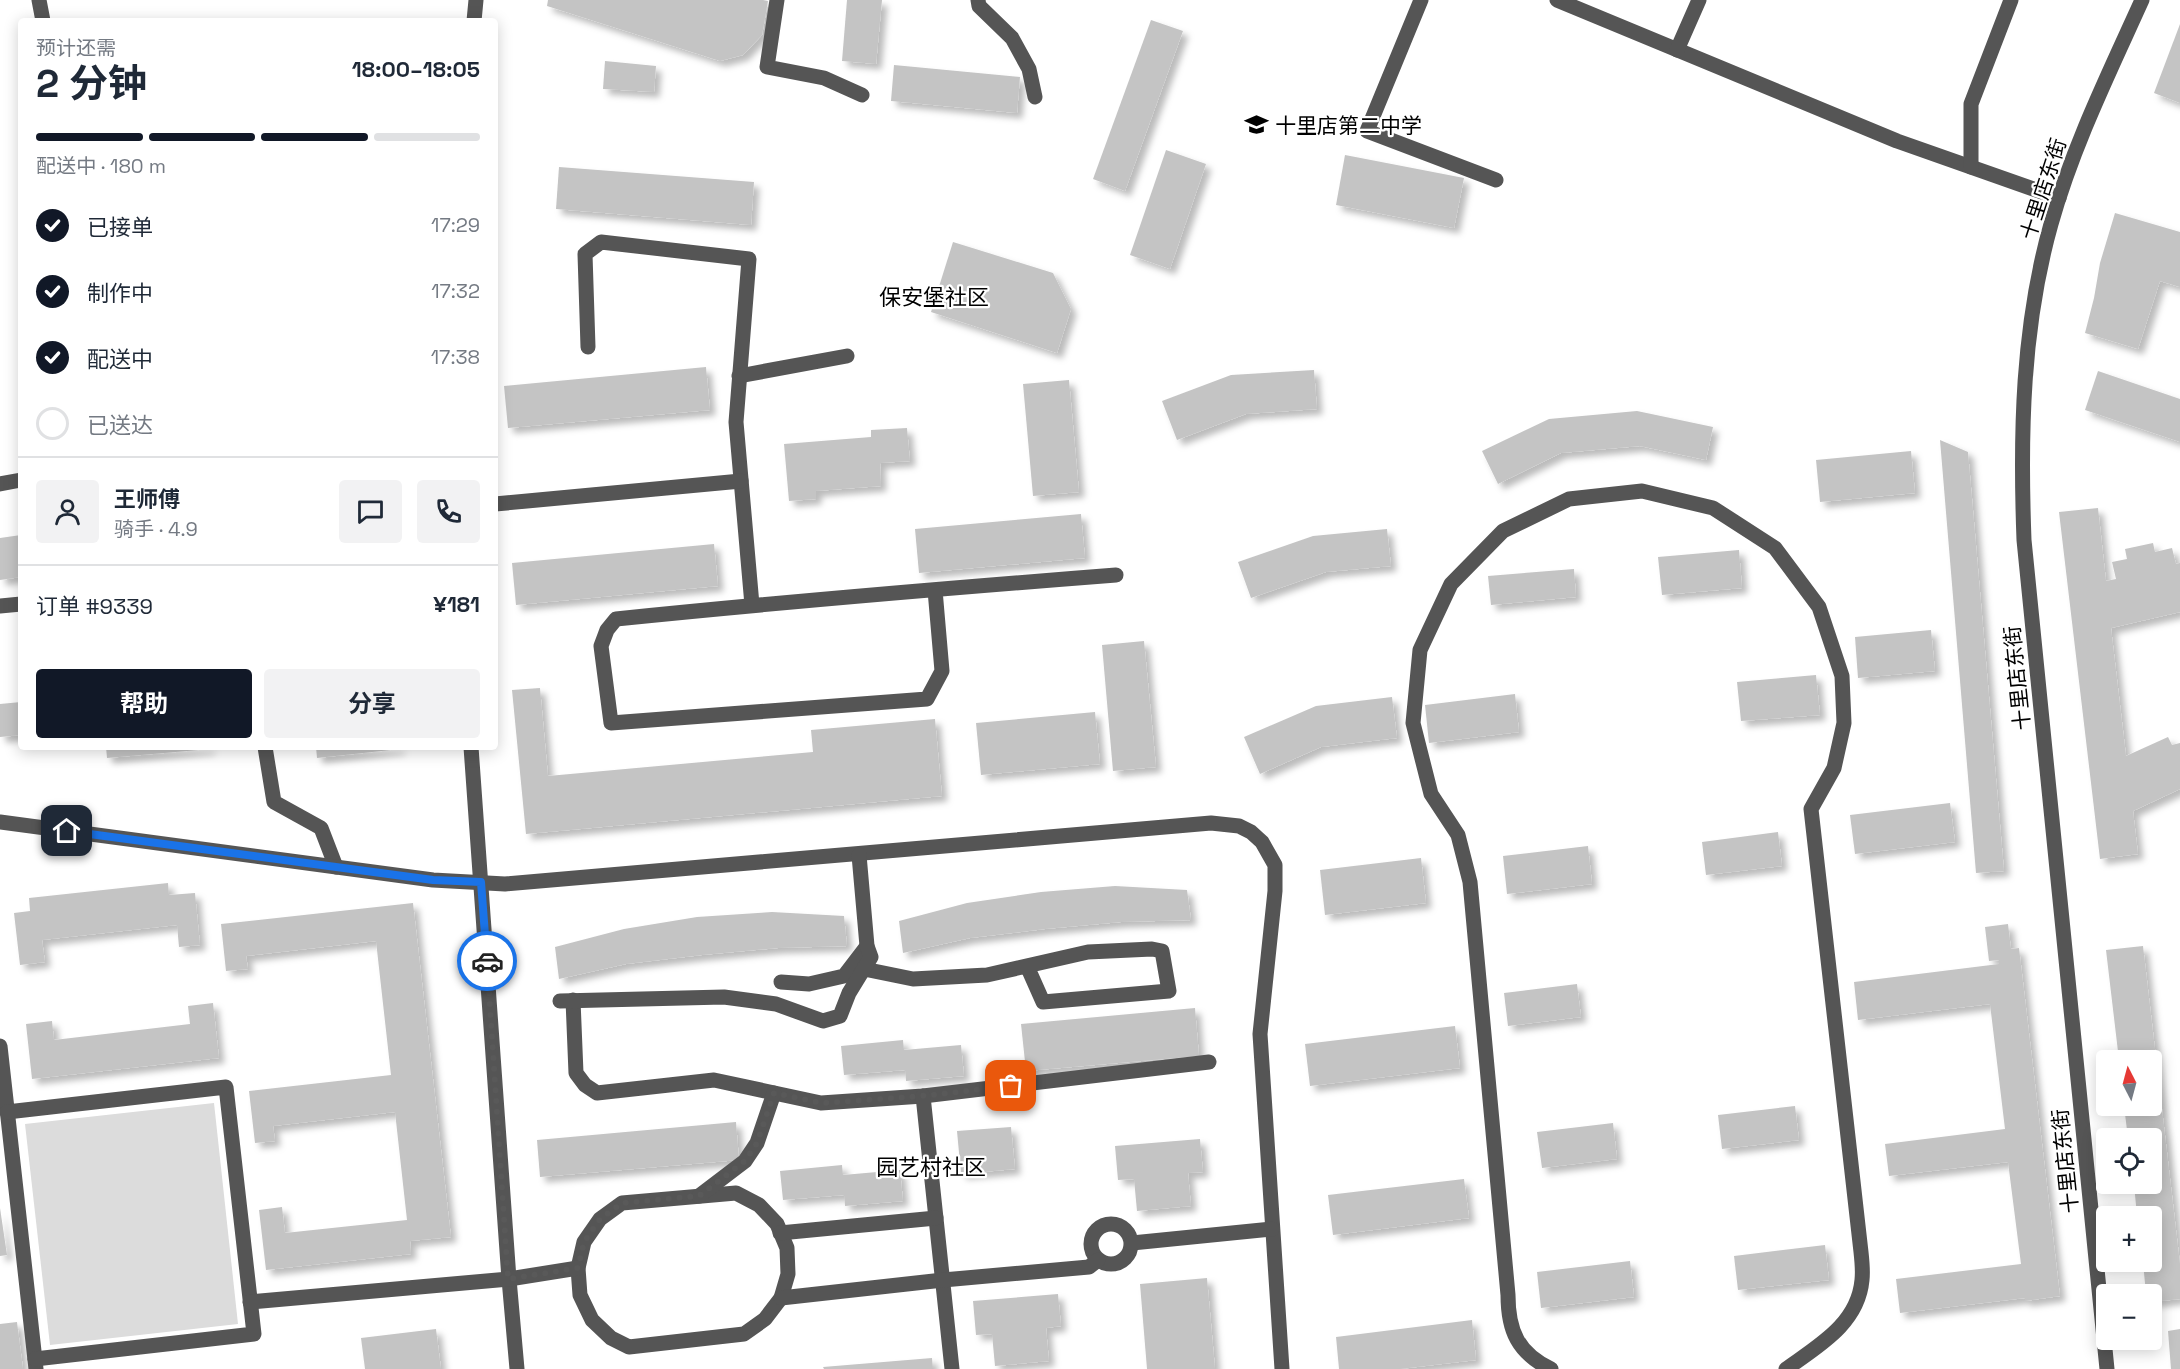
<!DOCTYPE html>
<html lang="zh">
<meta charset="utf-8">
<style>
:root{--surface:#fff;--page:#f2f2f3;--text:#1f2937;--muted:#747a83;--line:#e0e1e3;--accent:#111827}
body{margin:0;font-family:"Space Grotesk","Noto Sans SC",sans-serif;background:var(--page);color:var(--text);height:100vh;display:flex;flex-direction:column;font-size:22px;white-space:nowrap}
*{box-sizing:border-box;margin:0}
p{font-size:20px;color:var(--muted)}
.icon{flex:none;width:33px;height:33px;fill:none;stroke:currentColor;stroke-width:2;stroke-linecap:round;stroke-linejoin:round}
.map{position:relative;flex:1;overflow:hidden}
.drawer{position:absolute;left:18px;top:18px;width:480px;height:732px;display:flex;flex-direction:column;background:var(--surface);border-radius:6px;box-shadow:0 3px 15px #0003}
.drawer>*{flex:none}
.needle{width:39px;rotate:354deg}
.controls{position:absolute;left:2096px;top:1050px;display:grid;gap:12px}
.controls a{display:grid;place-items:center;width:66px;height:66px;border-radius:6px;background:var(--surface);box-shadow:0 3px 15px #0003;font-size:30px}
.pin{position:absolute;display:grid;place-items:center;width:51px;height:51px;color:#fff;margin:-26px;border-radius:12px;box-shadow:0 3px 9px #0006}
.courier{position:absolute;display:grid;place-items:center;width:60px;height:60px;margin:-30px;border:4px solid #1a73e8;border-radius:50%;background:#fff;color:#222;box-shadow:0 2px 8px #0007}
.summary em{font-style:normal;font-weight:700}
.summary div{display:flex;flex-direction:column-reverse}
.summary{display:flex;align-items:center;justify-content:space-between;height:102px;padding:0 18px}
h1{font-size:39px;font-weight:700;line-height:45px}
.bar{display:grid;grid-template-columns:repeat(4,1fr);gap:9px 6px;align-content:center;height:72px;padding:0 18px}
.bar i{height:8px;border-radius:4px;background:var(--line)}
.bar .on{background:var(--accent)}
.bar p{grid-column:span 4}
.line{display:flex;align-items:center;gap:15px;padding:0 18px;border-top:2px solid var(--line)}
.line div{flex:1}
.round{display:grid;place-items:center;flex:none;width:63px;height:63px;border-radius:6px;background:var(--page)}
ol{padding:0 18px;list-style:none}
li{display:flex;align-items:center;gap:18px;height:66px}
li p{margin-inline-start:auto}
li .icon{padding:6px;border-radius:50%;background:var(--accent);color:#fff;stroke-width:4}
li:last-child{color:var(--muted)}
li i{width:33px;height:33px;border:3px solid var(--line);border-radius:50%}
.button{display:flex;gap:12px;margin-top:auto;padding:12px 18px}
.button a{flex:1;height:69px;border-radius:6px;background:var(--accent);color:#fff;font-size:24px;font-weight:700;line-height:69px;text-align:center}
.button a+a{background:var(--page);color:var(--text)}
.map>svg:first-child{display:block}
.green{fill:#dcdcdc}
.building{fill:#c4c4c4;filter:url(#shadow)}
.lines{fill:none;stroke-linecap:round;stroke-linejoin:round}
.minor{stroke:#555;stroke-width:15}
.done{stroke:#595959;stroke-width:6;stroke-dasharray:0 10.8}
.route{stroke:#1a73e8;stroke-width:8}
.labels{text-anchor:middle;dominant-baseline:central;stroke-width:4.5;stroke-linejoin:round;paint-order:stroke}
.poi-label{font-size:21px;fill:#000;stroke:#fff;text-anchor:start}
.street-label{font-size:21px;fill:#000;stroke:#fff}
.neighbourhood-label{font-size:22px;fill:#000;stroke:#fff}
</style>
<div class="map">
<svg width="2180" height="1369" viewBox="0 0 2180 1369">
<defs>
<filter id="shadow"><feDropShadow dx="5.5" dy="5.5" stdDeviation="3" flood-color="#0004"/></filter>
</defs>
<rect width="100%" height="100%" fill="#fff"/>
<path class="green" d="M214,1103L238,1324L50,1345L25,1124Z"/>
<g class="building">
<path d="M548,0H763L768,1L762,35L743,55L720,61L547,6Z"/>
<path d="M847,0H882L876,64L842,61Z"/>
<path d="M1151,20L1183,31L1125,191L1093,179Z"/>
<path d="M2180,24V103L2154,93Z"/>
<path d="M605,61L656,66L654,92L603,89Z"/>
<path d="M894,65L1020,77L1017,113L891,101Z"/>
<path d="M1166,150L1206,164L1170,269L1130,255Z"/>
<path d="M1345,155L1464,178L1454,228L1336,205Z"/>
<path d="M559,167L754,182L751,225L556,209Z"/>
<path d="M2115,213L2180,232V287L2160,281L2138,349L2085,333L2094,298L2100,263Z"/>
<path d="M953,242L1053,273L1071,309L1057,353L931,312Z"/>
<path d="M706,367L710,410L508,428L504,386Z"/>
<path d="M1314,370L1317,409L1246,414L1177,440L1162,401L1231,375Z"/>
<path d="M2098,371L2180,399V442L2085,410Z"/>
<path d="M1069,380L1079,492L1033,496L1023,384Z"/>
<path d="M1637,411L1713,427L1706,460L1640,446L1561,453L1498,484L1482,451L1549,419Z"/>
<path d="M907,428L910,461L880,463L881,486L816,491V499L789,501L784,444L871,437V430Z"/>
<path d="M1940,440L1968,452L2004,871L1976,873Z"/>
<path d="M1911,451L1915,493L1820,502L1816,460Z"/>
<path d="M2098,508L2106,581L2116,579L2112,562L2127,559L2125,549L2153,543L2155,552L2172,548L2176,564L2180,563V612L2111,628L2126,756L2168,737L2172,745L2180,743V789L2133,811L2138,854L2100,859L2059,512Z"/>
<path d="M1081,514L1085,558L919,573L915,529Z"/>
<path d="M1387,529L1391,566L1326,572L1251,598L1238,562L1313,536Z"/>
<path d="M21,535V577L0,580V538Z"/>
<path d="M714,544L718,586L516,605L512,563Z"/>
<path d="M1739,550L1742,588L1662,595L1658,557Z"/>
<path d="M1574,569L1576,597L1491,605L1488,576Z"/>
<path d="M1931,630L1935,671L1858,678L1855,637Z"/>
<path d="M1144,641L1156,767L1113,771L1102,645Z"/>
<path d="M1816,675L1820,715L1741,721L1737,682Z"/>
<path d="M540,688L548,776L813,752L811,730L935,719L942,796L526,834L512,690Z"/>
<path d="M1515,694L1519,732L1429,743L1425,705Z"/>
<path d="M1392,697L1397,738L1321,747L1260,774L1244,737L1316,706Z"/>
<path d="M21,702V735L0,737V704Z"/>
<path d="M1095,712L1100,764L981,775L976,723Z"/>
<path d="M106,747H210V749L107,758Z"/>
<path d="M316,747H400V749L317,758Z"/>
<path d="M1950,803L1955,842L1855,854L1850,815Z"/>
<path d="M1778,832L1782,866L1706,875L1702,842Z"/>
<path d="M1588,846L1592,884L1507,894L1503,856Z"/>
<path d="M1421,858L1426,903L1325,915L1320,870Z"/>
<path d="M168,883L169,895L195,893L200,945L179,947L177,925L42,940L45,962L20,965L14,913L30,911L29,898Z"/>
<path d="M1115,886L1187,890L1191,920L1121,922L1045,929L970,938L903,953L899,921L967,903L1041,892Z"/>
<path d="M413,903L451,1237L410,1241L411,1254L266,1270L259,1210L282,1207L285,1233L407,1220L395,1112L273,1126L275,1141L255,1143L249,1091L391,1075L376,941L246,956L248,969L226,971L221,924Z"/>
<path d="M772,912L844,916L847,946L778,948L702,955L626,964L559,979L555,947L624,929L697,917Z"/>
<path d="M2008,924L2011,949L2019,948L2060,1296L2025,1301V1298L1900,1313L1896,1279L2021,1264L2008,1162L1889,1176L1885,1144L2005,1129L1990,1004L1858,1020L1854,982L1999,964V960L1989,961L1985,927Z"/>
<path d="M2143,946L2180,1264V1299L2151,1302V1294H2146L2143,1262H2151V1216H2137L2134,1184H2151V1138H2128L2124,1106H2151V1060H2119L2106,950Z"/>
<path d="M1577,984L1581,1017L1508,1026L1504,993Z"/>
<path d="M213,1003L219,1058L32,1079L26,1024L52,1021L54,1040L190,1024L188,1006Z"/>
<path d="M1195,1008L1199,1056L1026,1071L1021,1024Z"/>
<path d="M1455,1026L1460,1068L1310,1086L1305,1044Z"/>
<path d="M903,1040L904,1050L961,1045L964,1076L906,1081L905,1070L844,1075L841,1046Z"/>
<path d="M1795,1106L1799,1140L1722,1149L1718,1115Z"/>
<path d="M736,1122L739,1160L540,1177L537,1140Z"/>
<path d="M1613,1123L1617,1159L1542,1168L1537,1132Z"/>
<path d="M1011,1127L1015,1169L961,1174L957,1131Z"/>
<path d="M1200,1139L1203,1172L1188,1173L1191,1206L1137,1211L1134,1179L1118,1180L1115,1146Z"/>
<path d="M842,1165L843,1175L900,1170L903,1201L845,1206L844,1195L783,1200L780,1171Z"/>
<path d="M1464,1179L1469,1218L1333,1235L1328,1195Z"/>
<path d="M0,1208L7,1255L0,1256Z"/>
<path d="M1825,1245L1829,1280L1738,1290L1734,1256Z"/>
<path d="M1630,1261L1634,1297L1541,1308L1537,1272Z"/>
<path d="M1207,1278L1215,1369H1147L1140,1284Z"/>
<path d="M1058,1294L1061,1326L1046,1328L1049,1361L995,1366L992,1334L976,1335L973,1301Z"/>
<path d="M1472,1320L1476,1360L1400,1369H1339L1336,1337Z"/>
<path d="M17,1322L23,1369H0V1324Z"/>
<path d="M436,1329L441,1369H365L361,1338Z"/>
<path d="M2180,1329V1369H2171L2168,1331Z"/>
<path d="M932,1358L933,1369H824L823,1367Z"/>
</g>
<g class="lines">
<g class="minor">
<path d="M39,0L43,21"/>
<path d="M777,0L767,67L824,78L862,95"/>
<path d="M978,0L979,6L1012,38L1029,69L1035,97"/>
<path d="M1421,0L1367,131L1496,180"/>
<path d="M1557,0L1897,141L2059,198"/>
<path d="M474,21L476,0"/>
<path d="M1677,50L1699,0"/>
<path d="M1971,167V104L2011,0"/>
<path d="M588,347L585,254L601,242L749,259L736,422L752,605"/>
<path d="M739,376L847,356"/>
<path d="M0,484L21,480"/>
<path d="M495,504L741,481"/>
<path d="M935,590L942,671L927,699L611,723L601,646L607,630L616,619C782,602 949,588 1116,575"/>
<path d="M0,606L21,604"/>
<path d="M265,747L274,802L321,828L336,867"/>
<path d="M471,747L509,1279L517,1369"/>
<path d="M0,822L433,880L505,884L1211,823L1239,826L1251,832L1262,842L1275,865V891L1260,1034L1282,1369"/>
<path d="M864,969L913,979L987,975L1088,952L1152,949L1162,951L1169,991L1043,1002L1027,966"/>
<path d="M781,982L809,984L844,976L867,946"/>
<path d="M573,1000L576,1073L585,1085L597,1093L714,1080L821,1103L923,1096L1209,1062"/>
<path d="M560,1001L724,997L776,1004L823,1021L840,1016L849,993L871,957L867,946L859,855"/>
<path d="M0,1046L36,1369"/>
<path d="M923,1096L952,1369"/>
<path d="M7,1112L226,1087L254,1334L35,1359"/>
<path d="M736,1193L759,1205L777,1224L787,1248L788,1274L781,1298L765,1319L744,1334L629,1347L611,1338L592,1320L580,1295L578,1268L584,1242L600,1219L622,1203Z"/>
<path d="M699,1196L745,1161L757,1143L774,1093"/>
<circle cx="1111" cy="1244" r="20"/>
<path d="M780,1233L936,1218"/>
<path d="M1132,1243L1272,1229"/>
<path d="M781,1298L943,1280L1089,1267L1098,1260"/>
<path d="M250,1302L509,1279L578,1268"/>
<path d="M1551,1369C1518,1353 1508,1331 1508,1295L1470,882L1458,835L1431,794L1413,723L1420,650L1451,584L1503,531L1569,499L1642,491L1713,508L1775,548L1819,607L1842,676L1844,723L1834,768L1811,809L1861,1252C1862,1261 1863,1271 1862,1280C1858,1324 1818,1346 1786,1369"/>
<path d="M2107,1369L2024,540C2020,434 2022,327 2051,224C2073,146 2109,73 2142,0"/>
</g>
</g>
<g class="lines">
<path class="done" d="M487,961L508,1279L578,1268L584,1242L600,1219L622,1203L699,1196L745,1161L757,1143L774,1093L821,1103L922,1096L1011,1086"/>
<path class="route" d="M67,831L433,880L481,882L487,961"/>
</g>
<defs>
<symbol id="school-bare" viewBox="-9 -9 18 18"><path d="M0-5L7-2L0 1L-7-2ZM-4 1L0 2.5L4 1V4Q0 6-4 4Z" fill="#000" stroke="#fff" stroke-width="2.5" paint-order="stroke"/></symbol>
</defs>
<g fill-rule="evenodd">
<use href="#school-bare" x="1240" y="108" width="33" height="33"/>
</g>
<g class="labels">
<g class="poi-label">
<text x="1275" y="125">十里店第二中学</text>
</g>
<g class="street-label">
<text transform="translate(2043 189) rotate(-72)">十里店东街</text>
<text transform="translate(2017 678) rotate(-96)">十里店东街</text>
<text transform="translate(2065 1161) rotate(-96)">十里店东街</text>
</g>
<g class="neighbourhood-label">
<text x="934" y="297">保安堡社区</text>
<text x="931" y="1167">园艺村社区</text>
</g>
</g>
</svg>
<div class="controls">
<a><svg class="needle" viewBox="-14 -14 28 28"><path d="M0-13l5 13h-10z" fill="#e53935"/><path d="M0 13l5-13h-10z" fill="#747a83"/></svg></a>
<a><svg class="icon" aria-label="locate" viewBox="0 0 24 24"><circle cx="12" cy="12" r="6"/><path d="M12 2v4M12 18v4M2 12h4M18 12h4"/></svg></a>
<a>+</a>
<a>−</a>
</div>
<div class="pin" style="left:1011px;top:1086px;background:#ea580c"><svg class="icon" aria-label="bag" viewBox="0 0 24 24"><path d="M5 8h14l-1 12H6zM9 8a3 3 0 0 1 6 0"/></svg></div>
<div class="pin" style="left:67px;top:831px;background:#1f2937"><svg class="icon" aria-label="home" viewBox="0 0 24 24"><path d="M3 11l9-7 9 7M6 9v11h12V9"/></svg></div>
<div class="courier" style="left:487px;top:961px"><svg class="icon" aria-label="car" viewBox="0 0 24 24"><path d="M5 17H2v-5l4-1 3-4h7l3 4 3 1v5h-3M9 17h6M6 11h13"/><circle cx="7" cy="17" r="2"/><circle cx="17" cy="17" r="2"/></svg></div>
<section class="drawer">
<div class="summary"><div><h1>2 分钟</h1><p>预计还需</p></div><em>18:00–18:05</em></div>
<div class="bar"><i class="on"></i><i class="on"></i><i class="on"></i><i></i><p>配送中 · 180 m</p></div>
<ol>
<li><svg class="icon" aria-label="check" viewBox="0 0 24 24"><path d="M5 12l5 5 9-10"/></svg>已接单<p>17:29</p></li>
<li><svg class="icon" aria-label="check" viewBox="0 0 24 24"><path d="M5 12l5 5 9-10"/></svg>制作中<p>17:32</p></li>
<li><svg class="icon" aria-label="check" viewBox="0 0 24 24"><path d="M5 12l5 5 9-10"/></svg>配送中<p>17:38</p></li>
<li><i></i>已送达</li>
</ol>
<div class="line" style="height:108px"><a class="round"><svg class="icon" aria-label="person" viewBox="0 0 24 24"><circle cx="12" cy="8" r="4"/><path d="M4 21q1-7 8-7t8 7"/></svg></a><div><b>王师傅</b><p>骑手 · 4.9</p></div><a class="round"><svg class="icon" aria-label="chat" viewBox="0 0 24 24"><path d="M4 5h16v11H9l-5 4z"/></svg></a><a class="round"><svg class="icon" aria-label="phone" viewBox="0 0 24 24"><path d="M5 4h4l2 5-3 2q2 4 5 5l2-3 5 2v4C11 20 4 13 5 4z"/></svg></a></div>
<div class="line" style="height:78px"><div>订单 #9339</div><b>¥181</b></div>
<div class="button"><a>帮助</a><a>分享</a></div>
</section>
</div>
